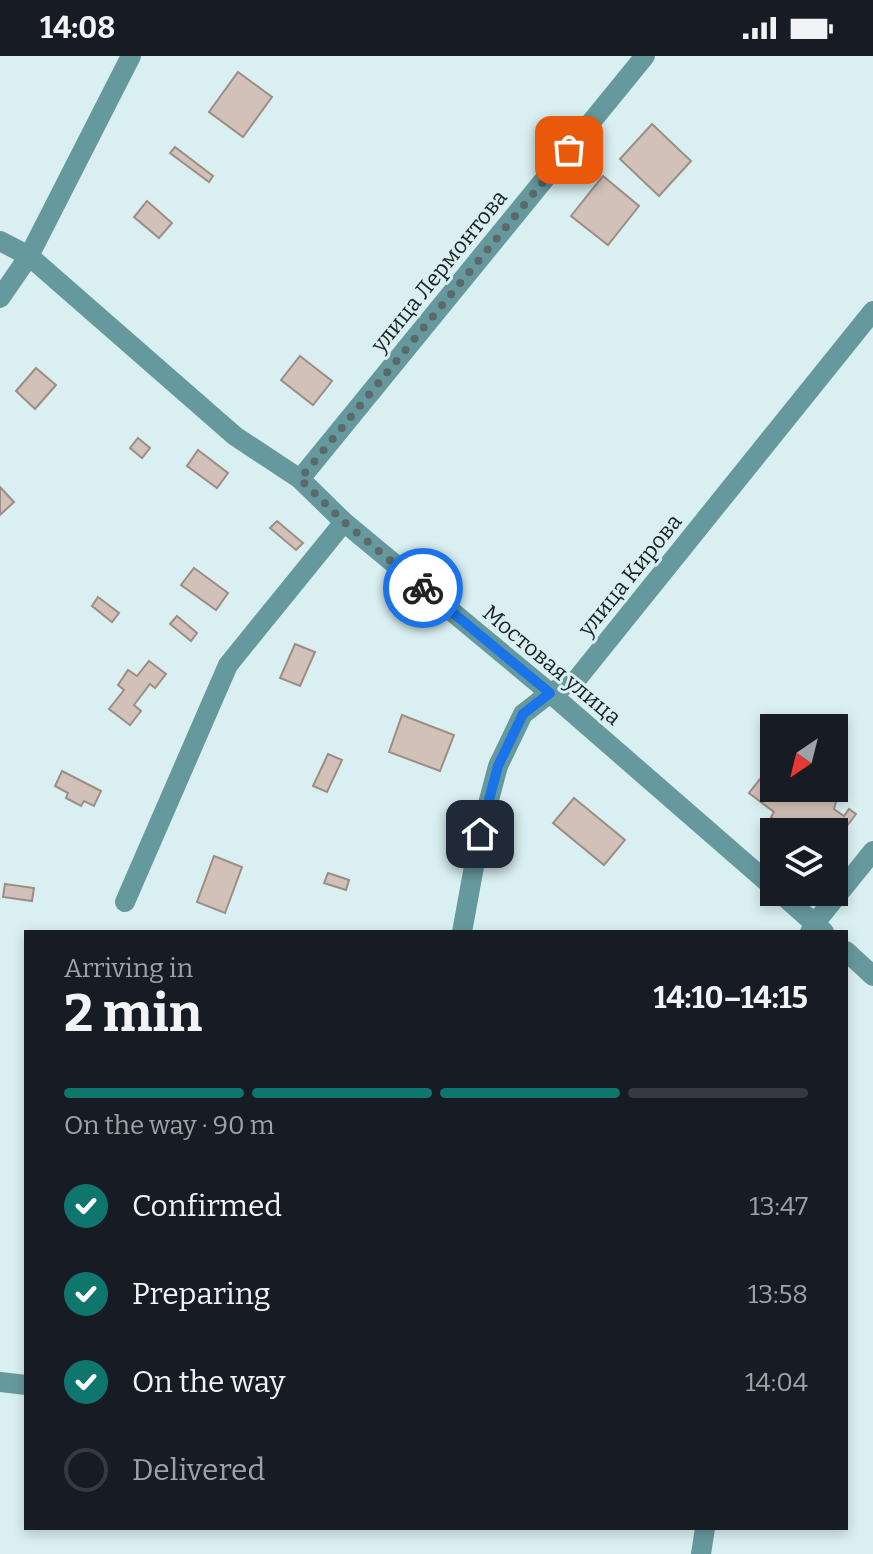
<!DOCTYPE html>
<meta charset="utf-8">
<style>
:root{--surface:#171b24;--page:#20242c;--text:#f1f3f6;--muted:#9ea1a6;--line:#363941;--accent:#0f766e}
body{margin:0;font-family:Bitter,serif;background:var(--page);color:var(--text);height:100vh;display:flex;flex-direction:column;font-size:30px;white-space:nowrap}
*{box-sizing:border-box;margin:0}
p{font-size:26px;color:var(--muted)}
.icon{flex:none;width:44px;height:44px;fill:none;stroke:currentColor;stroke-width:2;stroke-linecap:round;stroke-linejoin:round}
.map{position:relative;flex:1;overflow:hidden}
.drawer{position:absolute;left:24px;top:874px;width:824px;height:600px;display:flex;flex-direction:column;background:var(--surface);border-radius:0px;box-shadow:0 4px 12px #0003}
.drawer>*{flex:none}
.needle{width:52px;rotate:215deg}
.fabs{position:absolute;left:760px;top:658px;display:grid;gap:16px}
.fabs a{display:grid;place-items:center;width:88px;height:88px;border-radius:0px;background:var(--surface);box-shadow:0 4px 12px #0003;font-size:40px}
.pin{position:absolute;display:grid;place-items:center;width:68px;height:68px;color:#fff;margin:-34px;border-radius:16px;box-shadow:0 4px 12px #0006}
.courier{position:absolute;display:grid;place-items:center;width:80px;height:80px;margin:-40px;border:6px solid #1a73e8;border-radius:50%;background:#fff;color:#222;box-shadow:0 2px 10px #0007}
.overview em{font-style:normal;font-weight:700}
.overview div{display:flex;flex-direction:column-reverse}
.overview{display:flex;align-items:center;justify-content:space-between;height:136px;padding:0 40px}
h1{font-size:52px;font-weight:700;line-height:60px}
.bar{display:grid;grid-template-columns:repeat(4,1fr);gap:12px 8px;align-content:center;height:96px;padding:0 40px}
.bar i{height:10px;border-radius:6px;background:var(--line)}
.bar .current{background:var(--accent)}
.bar p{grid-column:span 4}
ol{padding:0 40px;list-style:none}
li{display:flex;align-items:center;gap:24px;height:88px}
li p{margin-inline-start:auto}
li .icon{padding:8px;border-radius:50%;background:var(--accent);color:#fff;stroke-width:4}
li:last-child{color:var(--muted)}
li i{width:44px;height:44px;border:4px solid var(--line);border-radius:50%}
.status{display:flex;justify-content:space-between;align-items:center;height:56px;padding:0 40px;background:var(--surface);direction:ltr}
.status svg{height:22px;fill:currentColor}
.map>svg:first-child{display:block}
.building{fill:#d2c1b8;stroke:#9d8d84;stroke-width:2}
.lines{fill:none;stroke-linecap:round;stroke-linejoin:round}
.minor{stroke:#66999e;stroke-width:20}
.done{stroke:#5c696a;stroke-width:8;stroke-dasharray:0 14.4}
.route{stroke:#1a73e8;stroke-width:10}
.labels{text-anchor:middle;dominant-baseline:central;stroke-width:6;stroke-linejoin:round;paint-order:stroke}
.street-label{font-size:22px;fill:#192122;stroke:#d9eff1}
</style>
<div class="status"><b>14:08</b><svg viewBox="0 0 49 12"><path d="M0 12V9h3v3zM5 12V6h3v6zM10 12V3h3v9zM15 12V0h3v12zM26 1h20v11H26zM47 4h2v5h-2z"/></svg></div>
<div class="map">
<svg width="873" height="1498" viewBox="0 0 873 1498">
<rect width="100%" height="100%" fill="#d9eff1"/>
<g class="building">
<path d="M238,16L272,41L243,81L209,56Z"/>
<path d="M652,68L691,105L659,140L620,103Z"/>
<path d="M175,91L213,120L209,126L170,97Z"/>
<path d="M603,120L639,150L608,189L571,160Z"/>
<path d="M147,145L172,167L159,182L134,161Z"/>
<path d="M300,300L332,325L313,349L281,324Z"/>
<path d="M36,312L56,329L35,353L16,335Z"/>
<path d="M138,382L150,392L142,402L130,392Z"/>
<path d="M198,394L228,417L217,432L187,410Z"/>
<path d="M0,431L14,446L0,459Z"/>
<path d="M277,465L303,487L296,494L270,472Z"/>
<path d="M194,512L228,537L216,554L181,529Z"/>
<path d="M98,541L119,557L112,566L92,550Z"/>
<path d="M177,560L197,577L191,585L170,568Z"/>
<path d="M295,588L315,596L300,630L280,622Z"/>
<path d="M149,605L166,618L155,632L150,628L134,649L141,655L130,669L109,653L124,634L118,629L128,614L137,620Z"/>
<path d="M402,659L454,679L440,715L389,696Z"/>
<path d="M328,698L342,704L327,736L313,730Z"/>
<path d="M767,714L774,719V732H824L837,742L834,753L844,760L849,753L856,758L834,787V776H787L789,774L771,761L774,756L749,737Z"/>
<path d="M62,715L101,735L94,750L84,745L81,750L66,742L68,737L55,730Z"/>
<path d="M574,742L625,784L604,809L553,767Z"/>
<path d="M214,800L242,811L225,857L197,846Z"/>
<path d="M328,817L349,824L346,834L324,827Z"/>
<path d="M5,828L34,832L32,845L3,841Z"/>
</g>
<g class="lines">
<g class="minor">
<path d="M0,185L29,200L235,380L300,423L344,466L550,637L774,832"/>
<path d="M0,242L29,200L131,0"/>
<path d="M300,423L645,0"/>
<path d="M779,836L824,876"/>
<path d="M125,846L228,609L344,466"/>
<path d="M462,876L480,778L498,710L523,658L550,637L577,623L873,255"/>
<path d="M810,876L815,867L873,795"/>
<path d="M846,895L873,920"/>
<path d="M0,1326L26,1329"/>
<path d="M701,1498L705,1472"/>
</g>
</g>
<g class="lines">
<path class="done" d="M423,532L344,466L300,423L569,94"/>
<path class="route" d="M423,532L550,637L523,658L498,710L480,778"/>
</g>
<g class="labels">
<g class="street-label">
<text transform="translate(439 215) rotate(-51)">улица Лермонтова</text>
<text transform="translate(630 519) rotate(-51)">улица Кирова</text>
<text transform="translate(552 609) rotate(40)">Мостовая улица</text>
</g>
</g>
</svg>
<div class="fabs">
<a><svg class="needle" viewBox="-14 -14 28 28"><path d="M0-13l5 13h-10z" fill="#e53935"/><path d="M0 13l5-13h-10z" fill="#9ea1a6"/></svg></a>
<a><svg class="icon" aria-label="layers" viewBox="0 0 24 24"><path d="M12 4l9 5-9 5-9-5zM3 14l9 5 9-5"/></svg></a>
</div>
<div class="pin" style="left:569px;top:94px;background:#ea580c"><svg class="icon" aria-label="bag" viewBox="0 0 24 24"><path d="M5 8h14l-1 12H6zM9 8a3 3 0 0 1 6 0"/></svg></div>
<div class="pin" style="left:480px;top:778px;background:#1f2937"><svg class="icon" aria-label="home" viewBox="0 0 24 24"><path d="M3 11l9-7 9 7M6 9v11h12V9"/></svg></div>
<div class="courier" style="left:423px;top:532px"><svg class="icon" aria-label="bike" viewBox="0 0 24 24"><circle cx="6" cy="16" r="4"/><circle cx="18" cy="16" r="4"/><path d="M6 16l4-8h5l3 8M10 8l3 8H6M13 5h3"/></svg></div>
<section class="drawer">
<div class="overview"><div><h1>2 min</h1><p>Arriving in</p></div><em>14:10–14:15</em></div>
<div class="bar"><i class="current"></i><i class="current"></i><i class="current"></i><i></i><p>On the way · 90 m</p></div>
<ol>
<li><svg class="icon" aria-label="check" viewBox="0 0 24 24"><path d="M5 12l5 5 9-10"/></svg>Confirmed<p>13:47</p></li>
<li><svg class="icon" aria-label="check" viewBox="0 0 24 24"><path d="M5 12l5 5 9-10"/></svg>Preparing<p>13:58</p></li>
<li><svg class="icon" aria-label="check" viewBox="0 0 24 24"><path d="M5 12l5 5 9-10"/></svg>On the way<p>14:04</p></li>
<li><i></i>Delivered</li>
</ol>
</section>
</div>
